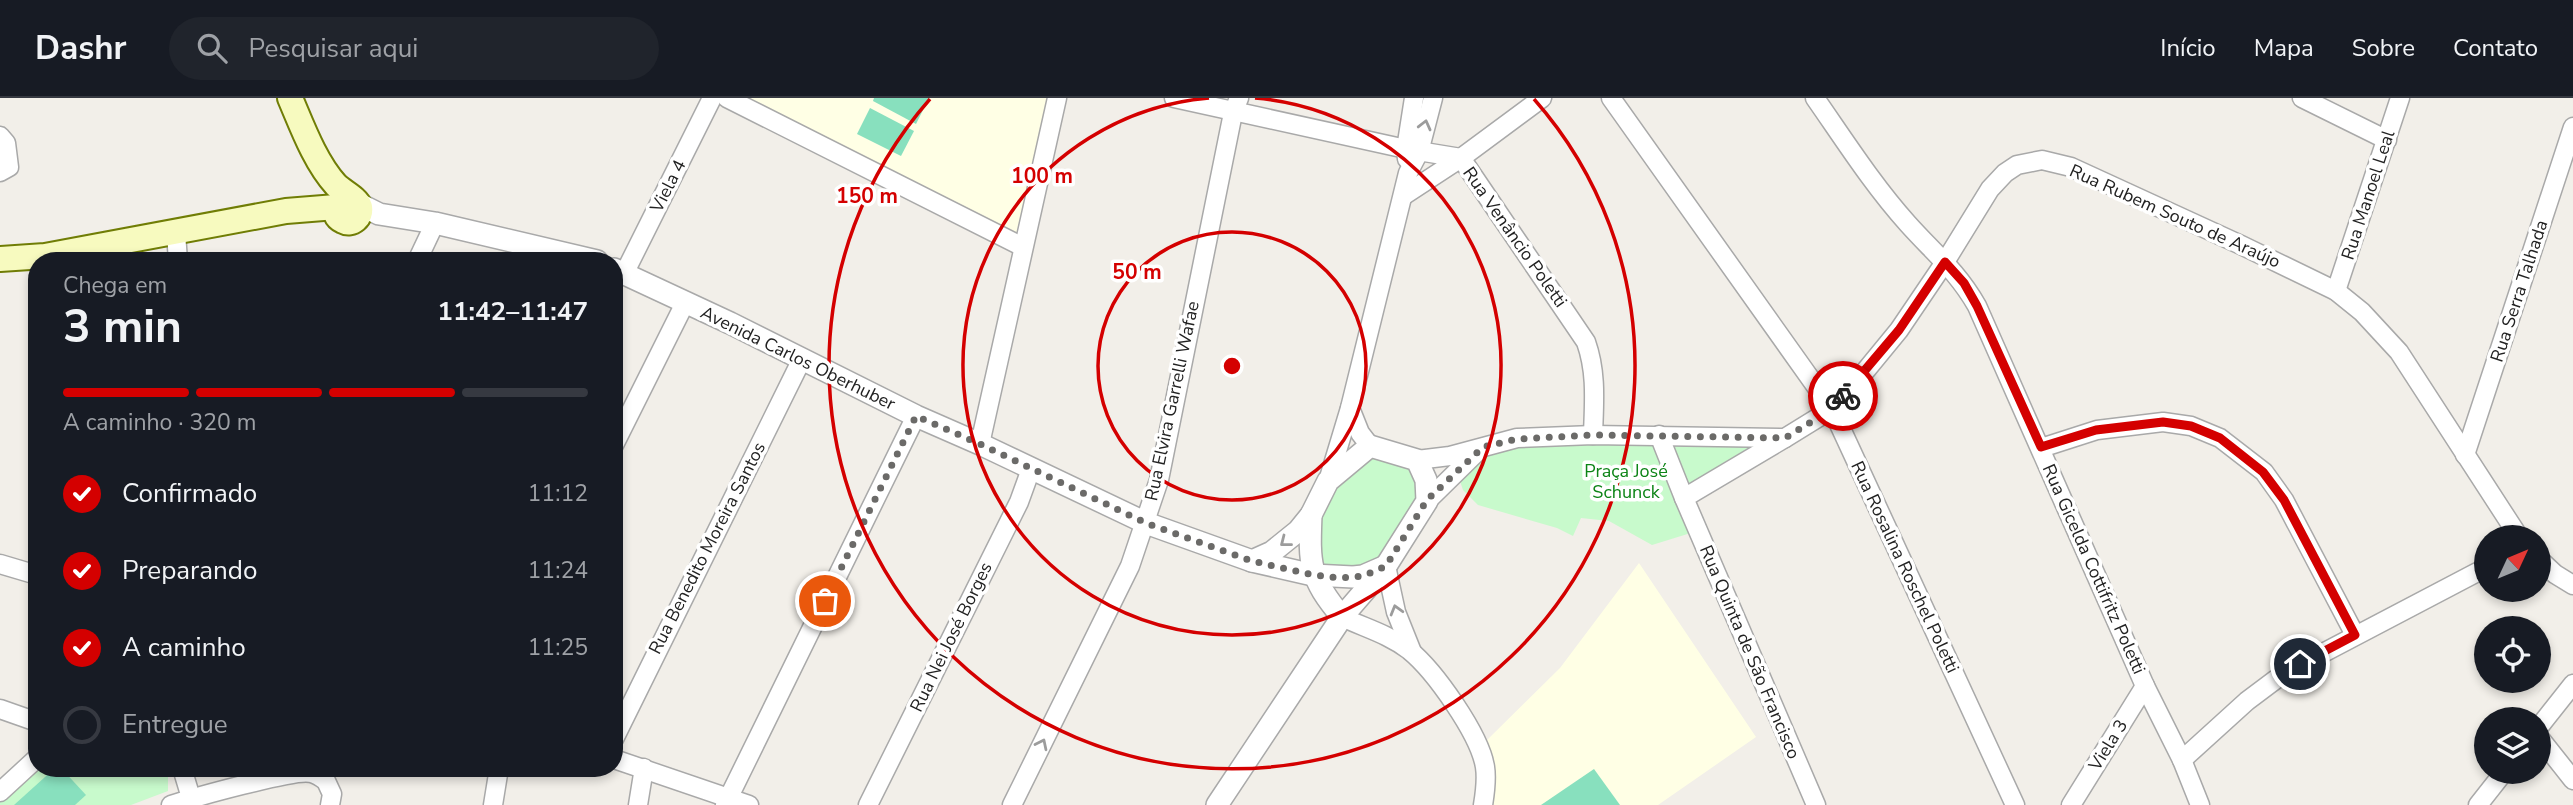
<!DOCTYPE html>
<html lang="pt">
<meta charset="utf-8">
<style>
:root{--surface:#171b24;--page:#20242c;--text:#f1f3f6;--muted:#9ea1a6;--line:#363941;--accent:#d40000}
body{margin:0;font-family:"Nunito Sans",sans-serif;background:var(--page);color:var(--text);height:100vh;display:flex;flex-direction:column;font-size:26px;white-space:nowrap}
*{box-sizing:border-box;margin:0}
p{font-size:23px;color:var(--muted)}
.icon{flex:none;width:38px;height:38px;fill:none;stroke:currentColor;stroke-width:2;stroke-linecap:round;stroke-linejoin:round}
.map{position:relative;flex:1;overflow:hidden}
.side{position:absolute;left:28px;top:154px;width:595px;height:525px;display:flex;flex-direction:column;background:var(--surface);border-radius:28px;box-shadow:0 4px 10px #0003}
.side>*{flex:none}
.needle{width:46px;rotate:46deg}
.tools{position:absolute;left:2474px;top:427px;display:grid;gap:14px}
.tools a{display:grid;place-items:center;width:77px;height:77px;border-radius:50%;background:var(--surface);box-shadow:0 4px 10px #0003;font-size:35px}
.pin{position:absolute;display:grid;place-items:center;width:60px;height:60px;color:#fff;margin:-30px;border:4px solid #fff;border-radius:50%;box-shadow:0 2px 7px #0007}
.courier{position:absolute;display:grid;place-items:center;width:70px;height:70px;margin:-35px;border:5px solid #d40000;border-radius:50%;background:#fff;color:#222;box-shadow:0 2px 9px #0007}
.overview em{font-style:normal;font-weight:700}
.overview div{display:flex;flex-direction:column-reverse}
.overview{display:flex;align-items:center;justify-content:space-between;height:119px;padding:0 35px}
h1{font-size:46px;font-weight:700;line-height:52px}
.bar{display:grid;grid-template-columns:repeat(4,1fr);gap:10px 7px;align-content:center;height:84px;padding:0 35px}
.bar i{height:9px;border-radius:5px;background:var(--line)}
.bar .current{background:var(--accent)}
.bar p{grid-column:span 4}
ol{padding:0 35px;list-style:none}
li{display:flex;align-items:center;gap:21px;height:77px}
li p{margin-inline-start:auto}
li .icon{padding:7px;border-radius:50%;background:var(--accent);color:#fff;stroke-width:4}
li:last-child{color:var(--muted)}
li i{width:38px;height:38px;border:4px solid var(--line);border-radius:50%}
header{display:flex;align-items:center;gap:42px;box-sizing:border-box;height:98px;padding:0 35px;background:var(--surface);border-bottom:2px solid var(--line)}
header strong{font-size:33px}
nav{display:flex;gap:38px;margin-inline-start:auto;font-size:24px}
.search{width:490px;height:63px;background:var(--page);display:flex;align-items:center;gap:18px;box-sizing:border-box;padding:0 24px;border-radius:38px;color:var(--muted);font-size:26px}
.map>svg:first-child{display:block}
.education{fill:#ffffe5}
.park{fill:#c8facc}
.pitch{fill:#88e0be}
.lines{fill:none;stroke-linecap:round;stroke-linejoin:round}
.minor-casing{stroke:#a9a9a9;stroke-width:21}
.tertiary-casing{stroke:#a9a9a9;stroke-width:24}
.secondary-casing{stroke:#707d05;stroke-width:28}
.minor{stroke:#fff;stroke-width:18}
.tertiary{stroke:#fff;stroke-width:21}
.secondary{stroke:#f7fabf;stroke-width:24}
.oneway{stroke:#9c9c9c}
.done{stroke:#6b6a68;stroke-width:7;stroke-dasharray:0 12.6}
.route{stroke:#d40000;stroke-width:9}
.ring{fill:none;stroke:#d40000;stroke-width:3.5}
.labels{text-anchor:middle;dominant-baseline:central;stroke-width:7;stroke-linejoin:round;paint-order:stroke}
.street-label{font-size:18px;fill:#222;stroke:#fff}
.park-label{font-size:18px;fill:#0c8416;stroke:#fff}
.centre{fill:#d40000;stroke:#fff;stroke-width:3.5}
.ring-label{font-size:21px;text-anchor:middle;font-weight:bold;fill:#d40000;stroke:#fff;stroke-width:7;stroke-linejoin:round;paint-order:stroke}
</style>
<header>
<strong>Dashr</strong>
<div class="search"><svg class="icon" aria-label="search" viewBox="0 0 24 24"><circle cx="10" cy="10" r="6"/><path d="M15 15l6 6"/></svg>Pesquisar aqui</div>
<nav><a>Início</a><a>Mapa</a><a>Sobre</a><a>Contato</a></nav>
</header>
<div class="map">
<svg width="2573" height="707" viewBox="0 0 2573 707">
<rect width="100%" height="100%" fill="#f2efe9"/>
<g class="education">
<path d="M748,0H1053L1022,137Z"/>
<path d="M1639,465L1756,639L1658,707H1492L1494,685L1486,643L1560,570Z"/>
</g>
<g class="park">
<path d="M1664,339L1778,341L1688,406Z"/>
<path d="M1658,340L1694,434L1652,447L1609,423L1581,420L1573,438L1557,430L1478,407L1463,392L1458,377L1495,348Z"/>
<path d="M1374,352L1412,365L1426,390L1386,465L1335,473L1325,466L1319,458L1316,430L1328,388Z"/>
<path d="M37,670H168V693L131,707H0V701Z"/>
</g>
<g class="pitch">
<path d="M874,0H929L916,26L873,3Z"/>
<path d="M870,10L914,33L901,58L857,36Z"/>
<path d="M55,670H61L86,697L75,707H14Z"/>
<path d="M1594,671L1620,707H1541Z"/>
</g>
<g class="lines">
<defs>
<g id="minor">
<path d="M727,0L1023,149"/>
<path d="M1174,0L1406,51L1461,60L1586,244C1597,275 1594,305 1593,337"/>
<path d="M1611,0L1832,311L2015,707"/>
<path d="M1815,0C1845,43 1873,87 1908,126C1934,155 1957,173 1977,208L2145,588L2182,662L2200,707"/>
<path d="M2302,0L2387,42"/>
<path d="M0,38L6,45L9,69L0,74"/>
<path d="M1407,61L1406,51L1414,0"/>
<path d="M1403,98L1461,60L1542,0"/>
<path d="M176,135L178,163"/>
<path d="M417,163L435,125"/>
<path d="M624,176L712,0"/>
<path d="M2336,193L2400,0"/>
<path d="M1350,310L1360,335L1370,348"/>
<path d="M1659,337L1684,400L1816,707"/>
<path d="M980,346L1057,0"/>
<path d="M614,347L685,205"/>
<path d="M2041,350L2097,332L2163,324L2191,328L2220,340L2264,374L2284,402L2355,537"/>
<path d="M2465,357L2573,29"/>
<path d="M1417,362L1450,358L1517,340L1593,337L1785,340L1832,311L1867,271L1899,232L1945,164L1990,91L2005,75L2017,67L2042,62L2071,69L2241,147L2336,193L2362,214L2399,254L2519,439"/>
<path d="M1328,383L1350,310L1408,75L1419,54L1433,0"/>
<path d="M1684,400L1785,340"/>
<path d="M1427,403L1477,354"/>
<path d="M2539,461L2555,476L2573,487"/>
<path d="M0,466L37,477"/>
<path d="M1386,468L1396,514L1412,554"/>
<path d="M1342,519C1365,530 1388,536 1409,552C1435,573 1480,637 1485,669C1487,682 1485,695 1483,707"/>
<path d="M0,611L37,624"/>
<path d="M2539,629L2573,586"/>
<path d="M2539,639L2573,682"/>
<path d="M614,641L802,261"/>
<path d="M614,661L749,707"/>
<path d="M2182,662L2247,603L2283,576L2487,469"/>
<path d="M182,670L191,700"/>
<path d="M0,694L37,660"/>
<path d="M171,707C192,700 295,671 311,675C316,676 322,680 326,683L332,696L330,707"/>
<path d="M493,707L499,670"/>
<path d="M638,707L644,670"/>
<path d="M725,707L916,318"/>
<path d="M868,707L1019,404L1031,371"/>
<path d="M1012,707L1130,468L1159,382L1233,15L1239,0"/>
<path d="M2071,707L2145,588"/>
<path d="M2478,707L2504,674"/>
</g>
<g id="tertiary">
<path d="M359,106L379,116L435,125L597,163"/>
<path d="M614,171L730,225L916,318L980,346L1146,425L1252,463L1313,477L1353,479L1363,478L1386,468"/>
<path d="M1311,417C1309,466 1309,480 1342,519"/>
<path d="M1217,707L1342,519L1386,468L1427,403L1426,382L1417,362L1370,348L1328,383L1311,417L1298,433L1272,454L1252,463"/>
</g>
<g id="secondary">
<path d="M290,0C302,28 315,64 336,87C343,94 357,100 360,109C362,119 352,128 343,123C328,116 338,99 353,101"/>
<path d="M0,161L45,158L286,113L336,109"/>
</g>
</defs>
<use href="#minor" class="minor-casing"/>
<use href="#tertiary" class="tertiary-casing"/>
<use href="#secondary" class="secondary-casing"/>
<use href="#minor" class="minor"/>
<use href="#tertiary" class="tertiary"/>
<use href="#secondary" class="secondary"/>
</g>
<defs><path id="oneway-chevron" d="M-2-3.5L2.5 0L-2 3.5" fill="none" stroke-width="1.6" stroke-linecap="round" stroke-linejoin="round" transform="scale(1.75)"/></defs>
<g class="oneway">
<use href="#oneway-chevron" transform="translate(1425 27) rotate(-76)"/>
<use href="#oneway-chevron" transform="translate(1285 444) rotate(142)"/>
<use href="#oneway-chevron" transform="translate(1396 512) rotate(-106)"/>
<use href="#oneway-chevron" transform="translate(1042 646) rotate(-64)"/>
</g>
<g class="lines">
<path class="done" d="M825,503L916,318L980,346L1146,425L1252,463L1313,477L1339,480L1363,478L1386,468L1427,402L1483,349L1517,341L1593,337L1785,340L1832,311L1843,298"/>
<path class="route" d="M1843,298L1899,232L1945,164L1964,185L1977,208L2041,349L2096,332L2163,324L2191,328L2220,340L2263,374L2284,402L2355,537L2300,566"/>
</g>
<g class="ring">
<circle cx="1232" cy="268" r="134"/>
<path d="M1255 0A269 269 0 1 1 1209 0"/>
<path d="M1534 1A403 403 0 1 1 930 1"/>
</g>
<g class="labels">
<g class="street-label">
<text transform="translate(668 88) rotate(-63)">Viela 4</text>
<text transform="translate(2368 97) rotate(-72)">Rua Manoel Leal</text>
<text transform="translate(2175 118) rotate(24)">Rua Rubem Souto de Araújo</text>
<text transform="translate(1515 139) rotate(55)">Rua Venâncio Poletti</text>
<text transform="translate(2519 193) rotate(-72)">Rua Serra Talhada</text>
<text transform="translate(798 260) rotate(26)">Avenida Carlos Oberhuber</text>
<text transform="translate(1172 303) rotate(-78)">Rua Elvira Garrelli Wafae</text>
<text transform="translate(707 450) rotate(-63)">Rua Benedito Moreira Santos</text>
<text transform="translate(1905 469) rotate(65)">Rua Rosalina Roschel Poletti</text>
<text transform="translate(2094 471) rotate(66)">Rua Gicelda Cottifritz Poletti</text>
<text transform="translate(951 539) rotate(-64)">Rua Nei José Borges</text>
<text transform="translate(1750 554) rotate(67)">Rua Quinta de São Francisco</text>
<text transform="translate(2108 647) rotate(-58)">Viela 3</text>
</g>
<g class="park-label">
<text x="1626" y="373">Praça José<tspan x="1626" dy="21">Schunck</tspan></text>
</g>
</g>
<circle cx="1232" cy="268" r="10" class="centre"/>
<g class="ring-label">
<text x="1042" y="85">100 m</text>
<text x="867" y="105">150 m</text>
<text x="1137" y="181">50 m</text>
</g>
</svg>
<div class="tools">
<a><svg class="needle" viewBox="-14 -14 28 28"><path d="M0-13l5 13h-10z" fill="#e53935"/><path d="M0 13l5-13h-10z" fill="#9ea1a6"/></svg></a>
<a><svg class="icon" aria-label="locate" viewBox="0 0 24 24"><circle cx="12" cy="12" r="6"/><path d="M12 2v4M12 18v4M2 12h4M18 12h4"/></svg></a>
<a><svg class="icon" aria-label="layers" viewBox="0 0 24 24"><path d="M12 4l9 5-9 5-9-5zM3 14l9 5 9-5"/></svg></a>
</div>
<div class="pin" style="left:825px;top:503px;background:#ea580c"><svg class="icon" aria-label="bag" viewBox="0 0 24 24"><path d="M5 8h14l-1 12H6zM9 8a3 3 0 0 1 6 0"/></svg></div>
<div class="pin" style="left:2300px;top:566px;background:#1f2937"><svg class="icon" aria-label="home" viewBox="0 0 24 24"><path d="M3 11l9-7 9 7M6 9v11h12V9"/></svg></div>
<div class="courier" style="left:1843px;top:298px"><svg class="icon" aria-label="bike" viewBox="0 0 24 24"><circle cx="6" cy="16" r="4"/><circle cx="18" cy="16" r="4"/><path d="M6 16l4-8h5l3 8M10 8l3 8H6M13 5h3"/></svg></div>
<section class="side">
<div class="overview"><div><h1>3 min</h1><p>Chega em</p></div><em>11:42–11:47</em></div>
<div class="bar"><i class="current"></i><i class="current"></i><i class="current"></i><i></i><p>A caminho · 320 m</p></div>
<ol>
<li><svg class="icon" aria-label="check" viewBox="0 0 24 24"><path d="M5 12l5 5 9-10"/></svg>Confirmado<p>11:12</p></li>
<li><svg class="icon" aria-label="check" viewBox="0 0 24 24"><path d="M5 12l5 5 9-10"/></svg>Preparando<p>11:24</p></li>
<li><svg class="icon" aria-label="check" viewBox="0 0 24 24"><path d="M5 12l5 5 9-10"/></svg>A caminho<p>11:25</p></li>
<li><i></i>Entregue</li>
</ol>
</section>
</div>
